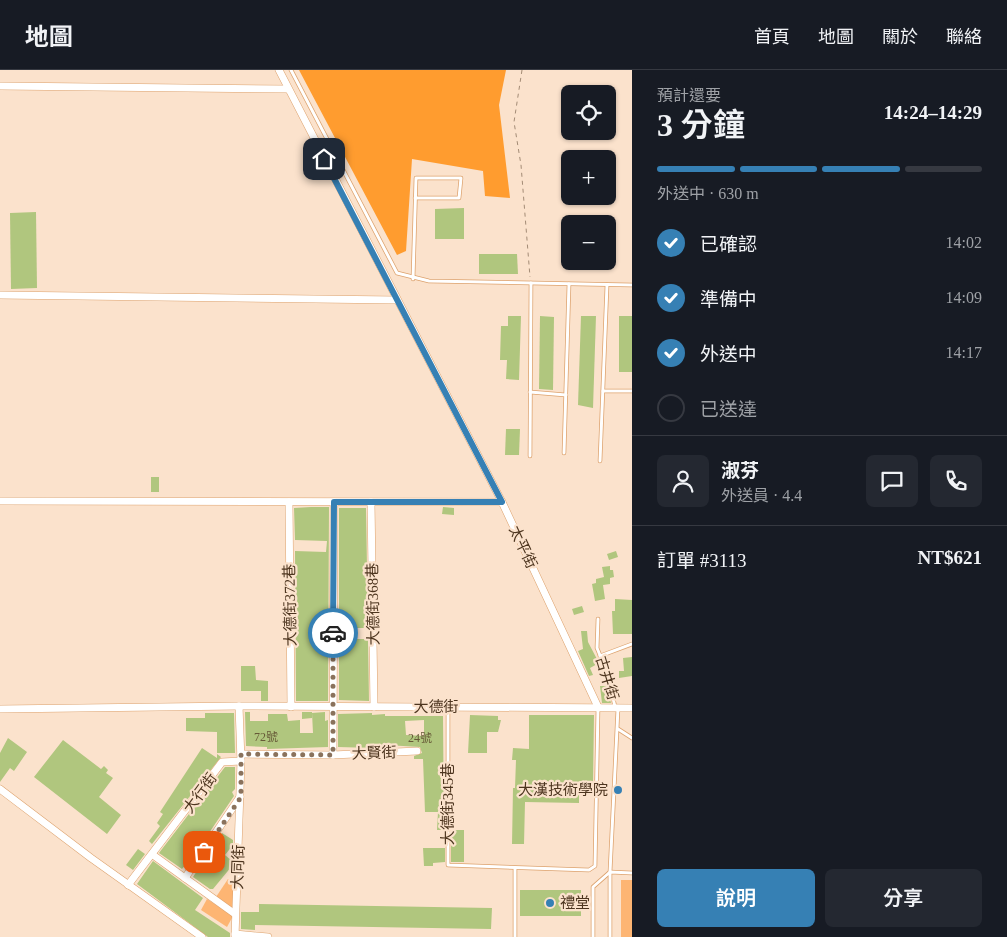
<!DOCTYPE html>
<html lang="zh-TW">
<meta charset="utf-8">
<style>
:root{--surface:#171b24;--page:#242831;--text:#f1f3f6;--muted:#9ea1a6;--line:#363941;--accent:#3680b4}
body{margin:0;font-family:"Times New Roman","Noto Sans TC",serif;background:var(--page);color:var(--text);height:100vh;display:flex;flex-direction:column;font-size:19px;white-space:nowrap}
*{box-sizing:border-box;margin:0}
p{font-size:16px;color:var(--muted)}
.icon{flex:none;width:28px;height:28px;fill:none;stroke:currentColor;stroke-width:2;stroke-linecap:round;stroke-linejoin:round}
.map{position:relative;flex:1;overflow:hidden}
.details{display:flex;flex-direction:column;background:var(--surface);width:375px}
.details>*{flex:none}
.fabs{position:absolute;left:561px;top:15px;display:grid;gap:10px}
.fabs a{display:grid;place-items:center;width:55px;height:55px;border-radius:8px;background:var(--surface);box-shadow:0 1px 4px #0004;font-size:25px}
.pin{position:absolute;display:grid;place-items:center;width:42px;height:42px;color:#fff;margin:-21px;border-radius:10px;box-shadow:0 2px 8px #0006}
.courier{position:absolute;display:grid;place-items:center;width:50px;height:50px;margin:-25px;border:4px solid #3680b4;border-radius:50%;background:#fff;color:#222;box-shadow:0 1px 6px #0007}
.headline em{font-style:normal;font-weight:600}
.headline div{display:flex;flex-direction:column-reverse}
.headline{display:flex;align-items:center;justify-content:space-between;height:85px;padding:0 25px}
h1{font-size:32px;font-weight:600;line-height:38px}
.bar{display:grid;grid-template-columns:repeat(4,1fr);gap:8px 5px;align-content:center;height:60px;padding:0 25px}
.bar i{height:6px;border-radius:4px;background:var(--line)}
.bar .on{background:var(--accent)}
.bar p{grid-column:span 4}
.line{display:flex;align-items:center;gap:12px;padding:0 25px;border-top:1px solid var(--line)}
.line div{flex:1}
.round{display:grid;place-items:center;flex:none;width:52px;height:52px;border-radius:8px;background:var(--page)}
ol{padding:0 25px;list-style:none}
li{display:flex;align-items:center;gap:15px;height:55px}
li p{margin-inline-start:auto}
li .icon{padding:5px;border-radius:50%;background:var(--accent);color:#fff;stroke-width:4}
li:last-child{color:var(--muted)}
li i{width:28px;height:28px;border:2px solid var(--line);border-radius:50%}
.action{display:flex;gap:10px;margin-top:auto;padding:10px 25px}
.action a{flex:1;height:58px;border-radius:8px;background:var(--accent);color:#fff;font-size:20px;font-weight:600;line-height:58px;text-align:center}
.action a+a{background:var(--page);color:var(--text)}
header{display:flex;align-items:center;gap:30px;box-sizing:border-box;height:70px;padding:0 25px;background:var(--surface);border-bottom:1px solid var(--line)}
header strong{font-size:24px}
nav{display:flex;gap:28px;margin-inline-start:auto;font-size:18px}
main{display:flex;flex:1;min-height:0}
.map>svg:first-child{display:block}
.green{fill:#fdb573}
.forest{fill:#ff9c2f}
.building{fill:#b0c67e;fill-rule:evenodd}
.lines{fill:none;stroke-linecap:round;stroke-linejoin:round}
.lane-casing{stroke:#dda26d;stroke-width:4.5}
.street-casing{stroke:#dda26d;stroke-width:8}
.path{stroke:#a38b75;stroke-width:1;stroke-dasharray:4 4;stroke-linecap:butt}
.lane{stroke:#fff;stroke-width:3}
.street{stroke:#fff;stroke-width:7}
.done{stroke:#8a725c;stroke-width:5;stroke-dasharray:0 9}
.route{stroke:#3680b4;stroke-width:6}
.poi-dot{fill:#3680b4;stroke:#fbe2cc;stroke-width:2}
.labels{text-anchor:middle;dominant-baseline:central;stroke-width:4.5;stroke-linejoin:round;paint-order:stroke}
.number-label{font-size:12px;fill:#665937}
.street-label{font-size:15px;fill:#4d351f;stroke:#fbe2cc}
.poi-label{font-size:15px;fill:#4d351f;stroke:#fbe2cc;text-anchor:end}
</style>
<header>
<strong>地圖</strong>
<nav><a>首頁</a><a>地圖</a><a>關於</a><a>聯絡</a></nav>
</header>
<main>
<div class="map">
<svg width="632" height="867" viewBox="0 0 632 867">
<rect width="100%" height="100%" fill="#fbe2cc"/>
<g class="green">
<path d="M228,809L234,814L233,839L216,827Z"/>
<rect x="621" y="810" width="11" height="57"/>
<path d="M207,829L233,846L227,857L201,840Z"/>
</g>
<path class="forest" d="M299,0H506L499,35L510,128L485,126L483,101L412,89L406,181L397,185Z"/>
<g class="building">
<path d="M464,138V169H435V139Z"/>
<path d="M36,142L37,218L11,219L10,143Z"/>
<path d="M479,184H517L518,204H479Z"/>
<path d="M508,246H521L519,310L506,309L507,290H500L501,256H508Z"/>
<path d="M540,246L554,247L553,320L539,319Z"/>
<path d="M581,246H596L593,338L578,335Z"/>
<rect x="619" y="246" width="13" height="56"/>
<path d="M506,359H520L519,385H505Z"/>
<rect x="151" y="407" width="8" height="15"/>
<path d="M311,437H329L328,631H296L295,481L326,482L327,471L295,470L294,438Z"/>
<path d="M443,437L454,438V445L442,444Z"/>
<path d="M339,438H366L368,558H355V569H368L369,631L339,630Z"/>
<path d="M616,481L618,487L609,490L607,484Z"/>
<path d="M610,496V500H613L614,507L610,508V514L603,515L605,529L595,531L592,514L596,513V509L604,507L602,497Z"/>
<path d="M615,529L632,530V564H613L612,541H615Z"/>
<path d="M582,536L584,542L574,545L572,539Z"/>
<path d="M581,561H587L588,572L599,593L590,598L593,605L589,606L578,581L583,579Z"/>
<path d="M632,587V606L619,608V601H624L623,588Z"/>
<path d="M241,596H255L256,610L268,611V631H261V621H241Z"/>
<path d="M600,616H607L611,633H602Z"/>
<path d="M245,642H250V651H268V644H287L288,651L300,650V663H313L312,643L325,642V651L328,650V677L267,679V677L246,676Z"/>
<path d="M302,642H312V648L302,649Z"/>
<path d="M205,643H234L235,683H217V662L186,661V648H205Z"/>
<path d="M372,643V645L385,644V646H443L444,760H437L438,742H425L423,689H414V686L422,683L420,677L386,675H374V678L338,677V644ZM424,650V666L406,665L405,651Z"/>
<path d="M470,645L498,646V650H501L498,662H487V683H468Z"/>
<path d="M529,645H594L593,716H579V733L525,732L524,774H512L513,718H515L516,690H512L513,678L529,679Z"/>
<path d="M8,668L27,682L14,701L10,698L0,712V683Z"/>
<path d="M63,670L101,699L104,696L108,700L106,703L113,708L99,727L121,745L107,764L34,707Z"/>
<path d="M202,678L217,688V684L221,687L152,774L149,771L160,756L157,753L163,744L160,742Z"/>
<path d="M225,697H235V719L232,722L234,726L188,794L187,793L182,799L159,783Z"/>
<rect x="451" y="760" width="13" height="32"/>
<path d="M222,763L233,770V775L225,785L232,791V796L213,819H210L193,807Z"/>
<path d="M423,778H445V792L433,793V796H424Z"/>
<path d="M138,779L145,784L133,800L126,795Z"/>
<path d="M153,791L203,828L195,840L230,863V867H208L137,814Z"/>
<rect x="520" y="820" width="61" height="26"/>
<path d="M259,834L492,838L491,859L255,855V860L241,859V842H259Z"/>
</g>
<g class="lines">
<defs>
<g id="lane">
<path d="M291,0L397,203L429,211L632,215"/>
<path d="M413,209L416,108H461L459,128H415"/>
<path d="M603,321H632"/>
<path d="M530,322L566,325"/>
<path d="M564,383L569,214"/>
<path d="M530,386L531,213"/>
<path d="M600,391L607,215"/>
<path d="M598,549L597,578L608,605L615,637"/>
<path d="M600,586L632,574"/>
<path d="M448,637V795L589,800L595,796L598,638"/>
<path d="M618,659L632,668"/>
<path d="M515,799V867"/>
<path d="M593,867V817L610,802L632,803"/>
<path d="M610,867V802L618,638"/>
</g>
<g id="street">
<path d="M279,0L502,432L598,637"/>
<path d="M0,16L288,19"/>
<path d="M0,225L396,230"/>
<path d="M0,431L502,432"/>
<path d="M289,432L291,637"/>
<path d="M371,432L374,637"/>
<path d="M0,639L239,636L632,638"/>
<path d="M241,684L333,685L417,681"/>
<path d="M333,685L334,432"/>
<path d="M0,719L91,788L202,867"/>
<path d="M153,785L235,844"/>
<path d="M185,808L240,727"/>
<path d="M128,815L222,692L241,691"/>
<path d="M235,864L268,867"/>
<path d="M235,867L241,691L239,636"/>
</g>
</defs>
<use href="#lane" class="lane-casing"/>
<use href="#street" class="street-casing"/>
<path class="path" d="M522,0L514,52L521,95L530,207"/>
<use href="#lane" class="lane"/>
<use href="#street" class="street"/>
</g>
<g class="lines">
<path class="done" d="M204,782L241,727V684L333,685V563"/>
<path class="route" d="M324,89L502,432H334L333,563"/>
</g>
<g class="poi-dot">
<circle cx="618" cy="720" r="5"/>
<circle cx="550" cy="833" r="5"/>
</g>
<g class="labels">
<g class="number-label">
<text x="266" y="667">72號</text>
<text x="420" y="668">24號</text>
</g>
<g class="street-label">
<text transform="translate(523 477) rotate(65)">太平街</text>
<text transform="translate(373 534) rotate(-91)">大德街368巷</text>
<text transform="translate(290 535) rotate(-91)">大德街372巷</text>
<text transform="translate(607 608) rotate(73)">古井街</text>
<text x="436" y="637">大德街</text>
<text transform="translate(374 683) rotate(-2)">大賢街</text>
<text transform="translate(200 723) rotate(-54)">大行街</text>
<text transform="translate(448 734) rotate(-90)">大德街345巷</text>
<text transform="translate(238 797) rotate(-88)">大同街</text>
</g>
<g class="poi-label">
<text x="608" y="720">大漢技術學院</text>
<text x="560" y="833" text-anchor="start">禮堂</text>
</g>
</g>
</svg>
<div class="fabs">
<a><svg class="icon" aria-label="locate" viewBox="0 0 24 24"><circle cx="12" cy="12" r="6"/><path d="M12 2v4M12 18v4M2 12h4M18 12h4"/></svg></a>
<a>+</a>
<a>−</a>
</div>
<div class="pin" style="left:204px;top:782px;background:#ea580c"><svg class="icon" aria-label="bag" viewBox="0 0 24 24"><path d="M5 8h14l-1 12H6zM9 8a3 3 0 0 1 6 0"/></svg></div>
<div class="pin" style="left:324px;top:89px;background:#1f2937"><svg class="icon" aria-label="home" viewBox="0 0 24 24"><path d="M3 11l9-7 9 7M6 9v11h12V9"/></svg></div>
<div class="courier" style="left:333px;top:563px"><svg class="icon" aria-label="car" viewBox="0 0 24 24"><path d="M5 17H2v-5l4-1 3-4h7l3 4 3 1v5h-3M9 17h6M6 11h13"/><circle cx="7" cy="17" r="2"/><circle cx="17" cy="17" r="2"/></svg></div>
</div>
<section class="details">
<div class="headline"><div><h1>3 分鐘</h1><p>預計還要</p></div><em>14:24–14:29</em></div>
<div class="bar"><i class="on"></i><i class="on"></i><i class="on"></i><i></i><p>外送中 · 630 m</p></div>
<ol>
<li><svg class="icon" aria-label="check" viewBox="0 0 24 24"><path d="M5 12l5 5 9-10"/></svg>已確認<p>14:02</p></li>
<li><svg class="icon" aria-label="check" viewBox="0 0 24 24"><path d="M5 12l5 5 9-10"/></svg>準備中<p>14:09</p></li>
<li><svg class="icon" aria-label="check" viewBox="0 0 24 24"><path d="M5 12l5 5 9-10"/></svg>外送中<p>14:17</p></li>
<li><i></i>已送達</li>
</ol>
<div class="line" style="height:90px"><a class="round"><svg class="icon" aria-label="person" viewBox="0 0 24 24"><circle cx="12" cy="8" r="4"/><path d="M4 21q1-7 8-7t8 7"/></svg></a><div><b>淑芬</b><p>外送員 · 4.4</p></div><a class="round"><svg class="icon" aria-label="chat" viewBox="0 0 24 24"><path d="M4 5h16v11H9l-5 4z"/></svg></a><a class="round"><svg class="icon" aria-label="phone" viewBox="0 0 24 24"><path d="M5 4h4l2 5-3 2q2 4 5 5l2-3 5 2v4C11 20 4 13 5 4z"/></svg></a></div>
<div class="line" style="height:65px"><div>訂單 #3113</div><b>NT$621</b></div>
<div class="action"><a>說明</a><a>分享</a></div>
</section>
</main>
